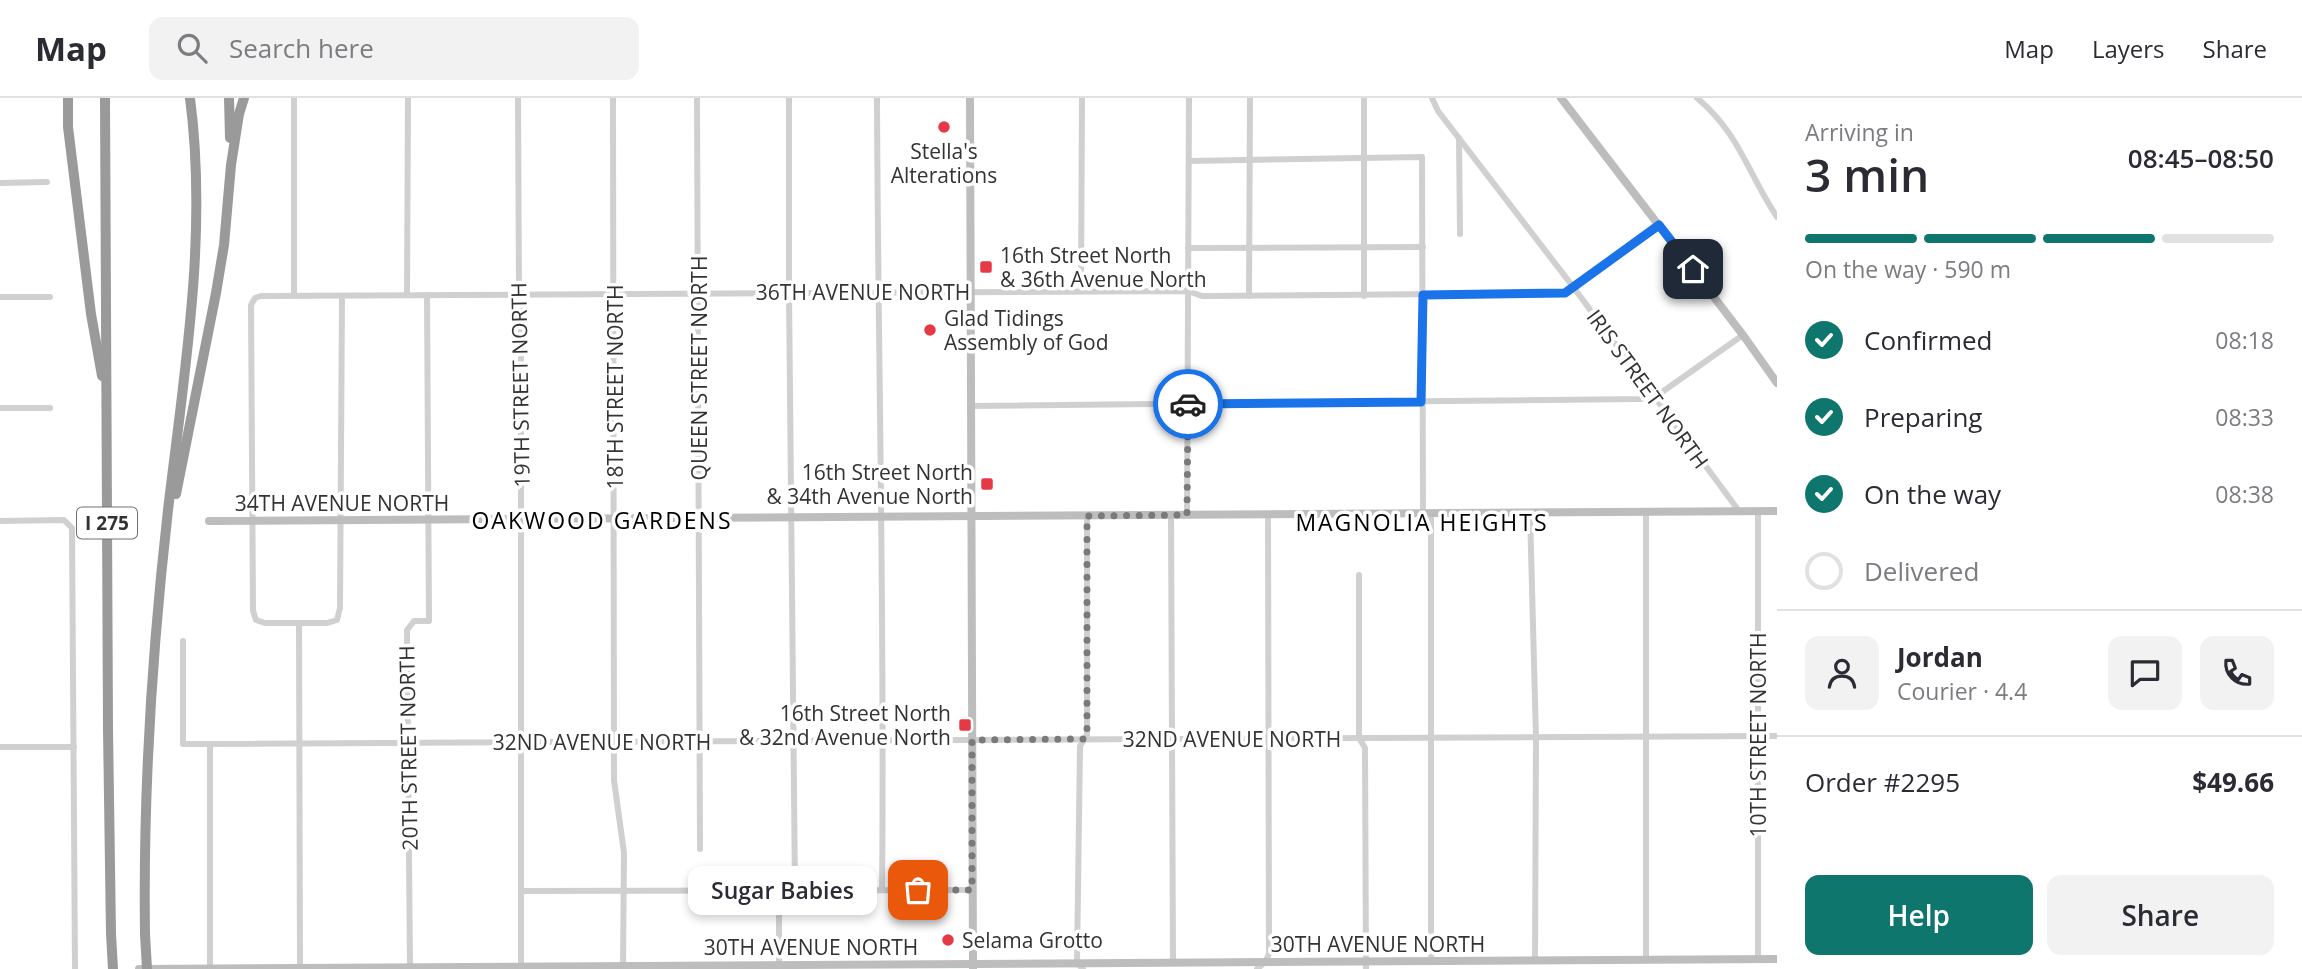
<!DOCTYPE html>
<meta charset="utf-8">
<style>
:root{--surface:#fff;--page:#f2f2f3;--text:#2b2b33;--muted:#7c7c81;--line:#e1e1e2;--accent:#0f766e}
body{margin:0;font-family:"Open Sans",sans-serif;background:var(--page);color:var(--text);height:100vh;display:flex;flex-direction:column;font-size:26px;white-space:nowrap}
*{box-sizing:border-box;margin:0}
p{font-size:23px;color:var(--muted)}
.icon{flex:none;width:38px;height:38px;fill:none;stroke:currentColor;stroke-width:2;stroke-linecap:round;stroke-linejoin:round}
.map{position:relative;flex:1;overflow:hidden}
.drawer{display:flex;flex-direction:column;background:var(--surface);width:525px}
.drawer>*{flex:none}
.pin{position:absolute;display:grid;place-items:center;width:60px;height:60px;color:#fff;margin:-30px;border-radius:14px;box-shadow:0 4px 10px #0006}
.courier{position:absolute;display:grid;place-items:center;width:70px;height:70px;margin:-35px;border:5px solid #1a73e8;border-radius:50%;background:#fff;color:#222;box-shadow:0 2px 9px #0007}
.bubble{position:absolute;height:49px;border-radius:14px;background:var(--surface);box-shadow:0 4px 10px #0003;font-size:23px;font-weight:600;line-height:49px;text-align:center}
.overview em{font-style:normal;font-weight:600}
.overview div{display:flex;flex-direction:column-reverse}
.overview{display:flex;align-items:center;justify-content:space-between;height:119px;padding:0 28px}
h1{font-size:46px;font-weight:600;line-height:52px}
.bar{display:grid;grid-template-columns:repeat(4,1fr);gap:10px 7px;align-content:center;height:84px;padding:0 28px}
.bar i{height:9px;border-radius:5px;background:var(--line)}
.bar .current{background:var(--accent)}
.bar p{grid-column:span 4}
.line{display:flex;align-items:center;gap:18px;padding:0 28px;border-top:2px solid var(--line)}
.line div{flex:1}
.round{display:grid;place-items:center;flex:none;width:74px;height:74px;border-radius:14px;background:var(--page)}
ol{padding:0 28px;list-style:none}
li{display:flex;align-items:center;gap:21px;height:77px}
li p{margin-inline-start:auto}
li .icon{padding:7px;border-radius:50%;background:var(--accent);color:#fff;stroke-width:4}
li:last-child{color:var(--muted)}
li i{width:38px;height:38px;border:4px solid var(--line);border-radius:50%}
.button{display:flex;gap:14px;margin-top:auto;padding:14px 28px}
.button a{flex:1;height:80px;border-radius:14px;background:var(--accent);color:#fff;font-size:28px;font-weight:600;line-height:80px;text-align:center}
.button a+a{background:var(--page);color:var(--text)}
header{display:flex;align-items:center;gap:42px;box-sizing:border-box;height:98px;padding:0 35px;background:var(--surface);border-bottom:2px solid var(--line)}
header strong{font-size:33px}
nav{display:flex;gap:38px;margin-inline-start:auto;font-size:24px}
.search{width:490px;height:63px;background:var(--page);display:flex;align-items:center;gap:18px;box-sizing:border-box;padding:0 24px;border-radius:14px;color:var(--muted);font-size:26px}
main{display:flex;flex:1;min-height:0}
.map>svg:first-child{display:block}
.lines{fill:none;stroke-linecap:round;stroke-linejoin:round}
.street{stroke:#d0d0d0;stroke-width:6}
.secondary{stroke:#bdbdbd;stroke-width:8}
.highway{stroke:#9a9a9a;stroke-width:10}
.highway-bridge{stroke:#9a9a9a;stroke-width:10}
.done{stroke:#7a7a7a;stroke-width:7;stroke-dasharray:0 12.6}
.route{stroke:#1a73e8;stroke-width:9}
.poi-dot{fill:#e63946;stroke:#fff;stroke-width:2.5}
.labels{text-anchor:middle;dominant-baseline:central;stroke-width:7;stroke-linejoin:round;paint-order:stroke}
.shield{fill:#fff;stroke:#707070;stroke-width:2}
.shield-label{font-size:19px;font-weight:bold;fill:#333}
.poi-label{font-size:21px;fill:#333;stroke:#fff;text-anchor:start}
.street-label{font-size:21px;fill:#333;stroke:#fff}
.neighbourhood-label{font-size:23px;letter-spacing:2px;fill:#000;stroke:#fff}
</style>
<header>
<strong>Map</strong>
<div class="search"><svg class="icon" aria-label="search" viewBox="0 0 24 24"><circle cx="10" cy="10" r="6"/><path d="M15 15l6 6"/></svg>Search here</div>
<nav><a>Map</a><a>Layers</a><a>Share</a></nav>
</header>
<main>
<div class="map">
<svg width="1777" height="871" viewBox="0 0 1777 871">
<rect width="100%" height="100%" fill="#fff"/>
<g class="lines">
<g class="street">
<path d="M294,0V198"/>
<path d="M518,0L519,196L521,207V868"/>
<path d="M613,0L614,682L624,755L623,869"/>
<path d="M697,0L700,751"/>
<path d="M789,0V194L795,793"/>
<path d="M877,0C878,264 885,528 882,792"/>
<path d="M1432,0L1438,13L1574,190L1739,413"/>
<path d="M1697,0C1740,36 1748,76 1777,119"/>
<path d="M1459,40L1460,136"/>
<path d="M1189,63L1422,59L1423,415"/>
<path d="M0,85L47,84"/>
<path d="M1188,150L1423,149"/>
<path d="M1081,193L1082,0"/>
<path d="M407,197L408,0"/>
<path d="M342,198L340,510L337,522L327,525H265L256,522L253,513L251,207L255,200L261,198L1188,193L1202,198L1565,195L1659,127"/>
<path d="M1249,198L1250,0"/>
<path d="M1364,198V0"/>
<path d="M0,199H50"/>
<path d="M971,308L1640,301L1655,299L1743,237"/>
<path d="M0,310H50"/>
<path d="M1758,413V861"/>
<path d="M1646,414V862"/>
<path d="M1431,415V863"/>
<path d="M1530,415L1536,640L1535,862"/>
<path d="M1171,417L1173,864"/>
<path d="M1187,417L1189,0"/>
<path d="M0,423L64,422L72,430L75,871"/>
<path d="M1359,477V640L1365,650L1366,871"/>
<path d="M299,525L300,869"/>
<path d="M183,543V646L1777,638"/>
<path d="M210,646V870"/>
<path d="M0,649H74"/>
<path d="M521,793L972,792"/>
<path d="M779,866V792"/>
<path d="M410,869L407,532L414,523H429L427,197"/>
<path d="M1083,871L1077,865L1080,648L1087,637V417"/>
<path d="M1257,871L1265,864L1269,856L1268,416"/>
</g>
<g class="secondary">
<path d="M970,0L973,871"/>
<path d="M1561,0L1743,237L1777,285"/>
<path d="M209,423L1777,413"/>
<path d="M139,871L1777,861"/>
</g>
<g class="highway">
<path d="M68,0V29L91,216L102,278"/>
<path d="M105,0L108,631L111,836L113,871"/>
<path d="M229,0L230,40"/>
<path d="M176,396L216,195L224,147L231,67L239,16L244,0"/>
<path d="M145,836C143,694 152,553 168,412C184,276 208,137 190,0"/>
</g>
<path class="highway-bridge" d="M145,836L147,871"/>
</g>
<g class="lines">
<path class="done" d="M918,792H972V642L1084,641L1087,637V418L1187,417L1188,306"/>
<path class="route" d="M1188,306L1421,304L1423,197L1565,195L1659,127L1693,171"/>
</g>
<g class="poi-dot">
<circle cx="944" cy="29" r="7"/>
<rect x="979" y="162" width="14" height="14" rx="3.5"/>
<circle cx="930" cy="232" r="7"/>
<rect x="980" y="379" width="14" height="14" rx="3.5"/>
<rect x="958" y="620" width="14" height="14" rx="3.5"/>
<circle cx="948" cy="842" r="7"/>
</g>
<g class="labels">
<rect class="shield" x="77" y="409.5" width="60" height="31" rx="5"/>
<g class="shield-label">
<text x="107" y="425">I 275</text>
</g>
<g class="poi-label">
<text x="944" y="53" text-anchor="middle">Stella's<tspan x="944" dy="24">Alterations</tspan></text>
<text x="1000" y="157">16th Street North<tspan x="1000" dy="24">&amp; 36th Avenue North</tspan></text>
<text x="944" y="220">Glad Tidings<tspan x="944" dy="24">Assembly of God</tspan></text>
<text x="973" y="374" text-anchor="end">16th Street North<tspan x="973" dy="24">&amp; 34th Avenue North</tspan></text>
<text x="951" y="615" text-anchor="end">16th Street North<tspan x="951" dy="24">&amp; 32nd Avenue North</tspan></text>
<text x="962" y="842">Selama Grotto</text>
</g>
<g class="street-label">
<text x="863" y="194">36TH AVENUE NORTH</text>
<text transform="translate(699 270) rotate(-90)">QUEEN STREET NORTH</text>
<text transform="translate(520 287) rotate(-91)">19TH STREET NORTH</text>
<text transform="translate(615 289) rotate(-90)">18TH STREET NORTH</text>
<text transform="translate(1648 291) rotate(54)">IRIS STREET NORTH</text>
<text x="342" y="405">34TH AVENUE NORTH</text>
<text transform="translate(1758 637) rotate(-90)">10TH STREET NORTH</text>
<text x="1232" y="641">32ND AVENUE NORTH</text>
<text x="602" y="644">32ND AVENUE NORTH</text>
<text transform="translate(408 650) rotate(-91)">20TH STREET NORTH</text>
<text x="1378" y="846">30TH AVENUE NORTH</text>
<text x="811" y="849">30TH AVENUE NORTH</text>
</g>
<g class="neighbourhood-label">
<text x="602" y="422">OAKWOOD GARDENS</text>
<text x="1422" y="424">MAGNOLIA HEIGHTS</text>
</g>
</g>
</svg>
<div class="pin" style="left:918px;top:792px;background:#ea580c"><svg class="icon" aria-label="bag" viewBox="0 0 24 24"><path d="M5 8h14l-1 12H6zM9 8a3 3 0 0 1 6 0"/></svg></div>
<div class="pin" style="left:1693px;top:171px;background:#1f2937"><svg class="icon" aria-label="home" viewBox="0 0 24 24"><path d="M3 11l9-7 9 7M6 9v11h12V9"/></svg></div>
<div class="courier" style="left:1188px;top:306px"><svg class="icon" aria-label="car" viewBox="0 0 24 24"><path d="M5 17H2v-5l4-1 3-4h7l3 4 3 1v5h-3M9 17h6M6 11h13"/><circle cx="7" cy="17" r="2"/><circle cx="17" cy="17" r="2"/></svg></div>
<div class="bubble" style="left:688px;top:768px;width:189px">Sugar Babies</div>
</div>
<section class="drawer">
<div class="overview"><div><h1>3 min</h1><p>Arriving in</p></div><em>08:45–08:50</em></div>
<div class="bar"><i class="current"></i><i class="current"></i><i class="current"></i><i></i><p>On the way · 590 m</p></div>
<ol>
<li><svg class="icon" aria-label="check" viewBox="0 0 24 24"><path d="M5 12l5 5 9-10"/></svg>Confirmed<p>08:18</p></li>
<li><svg class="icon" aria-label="check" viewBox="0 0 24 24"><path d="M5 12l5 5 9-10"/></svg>Preparing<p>08:33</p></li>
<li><svg class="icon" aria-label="check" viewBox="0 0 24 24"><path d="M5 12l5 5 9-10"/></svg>On the way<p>08:38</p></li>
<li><i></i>Delivered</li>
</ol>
<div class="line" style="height:126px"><a class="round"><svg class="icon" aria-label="person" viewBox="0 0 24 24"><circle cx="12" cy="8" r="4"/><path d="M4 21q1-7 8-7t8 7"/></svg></a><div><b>Jordan</b><p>Courier · 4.4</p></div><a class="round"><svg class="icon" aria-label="chat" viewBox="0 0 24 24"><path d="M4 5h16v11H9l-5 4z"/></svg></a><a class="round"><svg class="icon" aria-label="phone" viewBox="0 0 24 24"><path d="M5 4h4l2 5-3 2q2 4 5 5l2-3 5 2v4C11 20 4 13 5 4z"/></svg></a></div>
<div class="line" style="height:91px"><div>Order #2295</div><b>$49.66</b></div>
<div class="button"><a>Help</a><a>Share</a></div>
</section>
</main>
